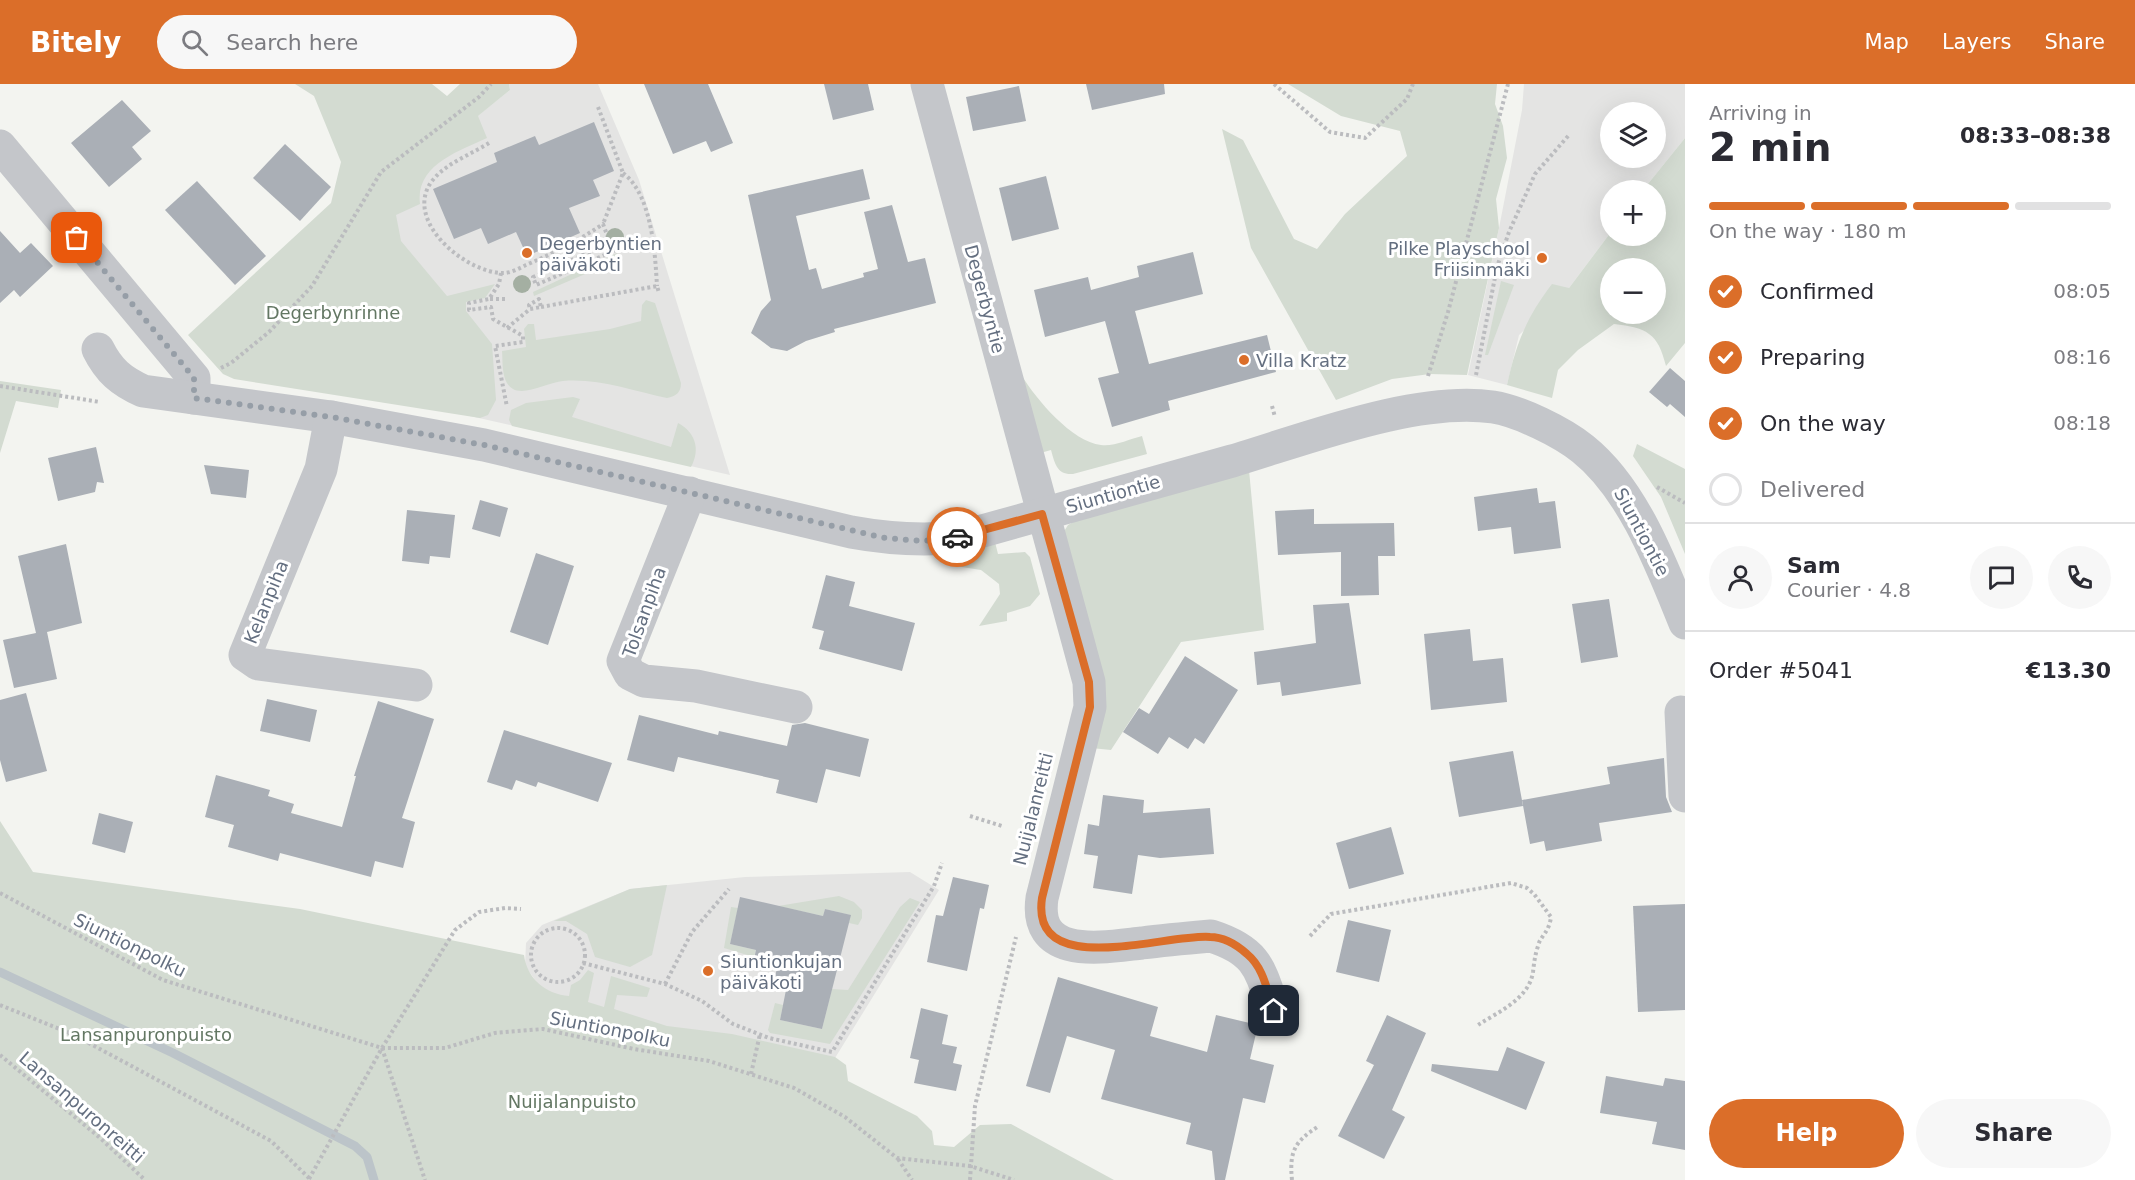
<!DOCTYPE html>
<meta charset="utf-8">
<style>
:root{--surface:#fff;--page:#f7f7f7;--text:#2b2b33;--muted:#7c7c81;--line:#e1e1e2;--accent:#db6e29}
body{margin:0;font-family:"DejaVu Sans",sans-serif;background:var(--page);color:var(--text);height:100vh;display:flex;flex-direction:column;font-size:22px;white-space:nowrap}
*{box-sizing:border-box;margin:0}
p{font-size:20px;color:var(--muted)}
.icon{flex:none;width:33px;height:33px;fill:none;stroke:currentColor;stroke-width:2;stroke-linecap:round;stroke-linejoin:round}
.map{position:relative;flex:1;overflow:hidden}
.side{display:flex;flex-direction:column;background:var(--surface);width:450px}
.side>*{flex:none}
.buttons{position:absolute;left:1600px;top:18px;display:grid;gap:12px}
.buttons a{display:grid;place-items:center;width:66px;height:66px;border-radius:50%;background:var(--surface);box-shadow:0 6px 24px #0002;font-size:30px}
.pin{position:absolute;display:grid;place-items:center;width:51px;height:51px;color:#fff;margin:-26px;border-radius:12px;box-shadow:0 3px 9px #0006}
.courier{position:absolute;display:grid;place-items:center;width:60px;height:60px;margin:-30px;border:4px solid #db6e29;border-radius:50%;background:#fff;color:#222;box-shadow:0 2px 8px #0007}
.summary em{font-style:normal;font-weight:700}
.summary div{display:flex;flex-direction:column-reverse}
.summary{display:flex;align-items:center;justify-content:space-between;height:102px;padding:0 24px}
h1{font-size:39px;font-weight:700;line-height:45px}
.bar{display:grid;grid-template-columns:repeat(4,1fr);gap:9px 6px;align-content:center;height:72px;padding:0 24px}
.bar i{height:8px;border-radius:4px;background:var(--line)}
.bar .on{background:var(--accent)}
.bar p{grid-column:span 4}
.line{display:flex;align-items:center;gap:15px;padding:0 24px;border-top:2px solid var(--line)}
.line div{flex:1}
.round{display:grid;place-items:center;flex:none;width:63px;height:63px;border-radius:32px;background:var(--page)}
ol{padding:0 24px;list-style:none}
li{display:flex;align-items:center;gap:18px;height:66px}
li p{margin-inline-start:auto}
li .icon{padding:6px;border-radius:50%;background:var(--accent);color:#fff;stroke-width:4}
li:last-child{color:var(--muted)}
li i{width:33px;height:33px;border:3px solid var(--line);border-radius:50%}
.primary-button{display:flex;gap:12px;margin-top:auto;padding:12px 24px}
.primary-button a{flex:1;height:69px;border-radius:36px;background:var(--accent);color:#fff;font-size:24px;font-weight:700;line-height:69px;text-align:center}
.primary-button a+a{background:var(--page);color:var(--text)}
header{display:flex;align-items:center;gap:36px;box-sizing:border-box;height:84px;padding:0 30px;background:var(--accent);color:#fff}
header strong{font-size:28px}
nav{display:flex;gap:33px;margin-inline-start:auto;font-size:21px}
.search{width:420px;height:54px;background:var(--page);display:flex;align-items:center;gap:15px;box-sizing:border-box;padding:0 21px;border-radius:33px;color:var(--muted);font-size:22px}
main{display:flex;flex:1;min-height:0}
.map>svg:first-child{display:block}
.built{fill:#e4e4e3;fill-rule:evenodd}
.green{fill:#d3dbd1;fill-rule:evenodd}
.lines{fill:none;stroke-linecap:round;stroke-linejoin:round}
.stream{stroke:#bcc4c9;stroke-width:9}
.building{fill:#aaafb6}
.path{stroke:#bbbcbf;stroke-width:4;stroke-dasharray:3 3;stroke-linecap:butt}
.minor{stroke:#c4c6ca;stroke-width:33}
.tree{fill:#a4afa2}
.done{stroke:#969ea7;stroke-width:6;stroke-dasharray:0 10.8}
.route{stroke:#db6e29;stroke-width:8}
.poi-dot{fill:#db6e29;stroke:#fff;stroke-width:2}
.labels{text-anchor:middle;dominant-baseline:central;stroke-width:6;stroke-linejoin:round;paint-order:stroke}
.poi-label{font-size:18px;fill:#646f80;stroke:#fff;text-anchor:start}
.street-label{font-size:18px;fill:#646f80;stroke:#fff}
.park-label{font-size:18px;fill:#637763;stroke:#fff}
</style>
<header>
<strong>Bitely</strong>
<div class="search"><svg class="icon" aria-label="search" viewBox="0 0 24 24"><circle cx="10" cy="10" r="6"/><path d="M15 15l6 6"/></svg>Search here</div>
<nav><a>Map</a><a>Layers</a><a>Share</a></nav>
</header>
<main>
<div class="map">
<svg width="1685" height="1096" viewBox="0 0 1685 1096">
<rect width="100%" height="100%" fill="#f3f4f0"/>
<g class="built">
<path d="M509,0H598L639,96L730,391L470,332L363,124L510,6Z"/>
<path d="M1524,0H1685V54L1643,106H1611V148L1569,204L1519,251L1507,301L1468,291L1499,144L1522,26ZM1611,28H1656V74H1611Z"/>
<path d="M910,788L939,806L822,995L546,931L538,900L525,882L526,859L542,841L630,805L745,793Z"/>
</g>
<g class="green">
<path d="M295,0H432L447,12L460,0H509L510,6L478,32L487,54C459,67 415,81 420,120L396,131L401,157L447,212L495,200L485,214L466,218V227L492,260L496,316L488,331L480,334L234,295L223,290L188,251L331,119L341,78L314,12Z"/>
<path d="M1288,0H1497L1495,20L1503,42L1507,74L1496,115L1499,144L1467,291L1430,290L1392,295L1336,316L1251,164L1222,45L1243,56L1294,155L1317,165L1345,130L1407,72L1400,47L1341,32Z"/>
<path d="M1685,54V259L1666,282C1658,249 1647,244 1614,240L1578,266L1558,286L1552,314L1507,301C1516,260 1526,234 1552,200L1569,204L1611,148V152H1656V106H1643ZM1611,184H1656V230H1611Z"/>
<path d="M617,169L620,175L534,212L533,208Z"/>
<path d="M1501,197L1514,201L1488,271H1485Z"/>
<path d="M646,216L655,219L681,299C681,309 676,312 667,314C633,307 598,294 563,297C549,298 525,312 513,305C501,298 503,279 502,267L526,263L524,245L528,240H534L536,256L610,245L641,237L642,221Z"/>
<path d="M1022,292C1036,315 1072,358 1101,361C1113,363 1130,355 1142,352L1147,370L1073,390C1057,391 1055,380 1051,366L1037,370Z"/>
<path d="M0,297L61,306L58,324L16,317L0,369Z"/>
<path d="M573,313L580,315L572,333L671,363L678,339C695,348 701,365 691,383L512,342L509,336L511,326L526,319Z"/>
<path d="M1637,360L1685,385V470L1661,413L1633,372Z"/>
<path d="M1249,386L1264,546L1181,558L1111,666L1091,664L1063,449L1068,441L1077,436Z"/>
<path d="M995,458L998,470L1025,468L1030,473L1040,510L1030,522L1007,529V537L979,542L1000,510L999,500L981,486L949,481L942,476V469Z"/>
<path d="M0,737L33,788L300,825L524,871C527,895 546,910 569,912L571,901L580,896L588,886L594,889L588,918L604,923L611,892L650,904L647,913L617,911L614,925L667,942L732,950L835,973L846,981L848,997L917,1032L932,1047L934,1061L954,1063L980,1041L1011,1040L1114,1096H0Z"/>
<path d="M667,801L652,871L630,883L595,873L587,850L566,837H554L630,805Z"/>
<path d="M839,812L854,818L862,826V834L858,841L849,839L850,831L825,825L823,832L778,822Z"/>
<path d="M910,814L920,818L830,960L770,949L768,946L775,919L783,921L780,936L822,945L832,905L848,906L900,823Z"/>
<path d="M731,823L738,824L730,860L756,866L754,873L724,864Z"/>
</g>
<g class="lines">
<path class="stream" d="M0,888L173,969L355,1062L367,1073L374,1096"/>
</g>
<g class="building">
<path d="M644,0H708L733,59L711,68L706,57L673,70Z"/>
<path d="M824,0H868L874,26L833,36Z"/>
<path d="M1086,0H1164L1165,10L1092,26Z"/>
<path d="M1019,2L1026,37L973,47L966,13Z"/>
<path d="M122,16L151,47L132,63L142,75L109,103L71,59Z"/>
<path d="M594,38L614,87L593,96L600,112L569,124L580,149L527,172L516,148L488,160L481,144L454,155L433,105L497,78L494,69L535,52L539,61Z"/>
<path d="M285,60L331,103L300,137L253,94Z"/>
<path d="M863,85L870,115L796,132L809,186L816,184L822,205L864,193L863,189L878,185L864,128L892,121L908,178L925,174L936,219L834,245L835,248L806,257L787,267L771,264L751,249L761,227L771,216L748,111Z"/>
<path d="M1046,92L1059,145L1012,157L999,104Z"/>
<path d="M197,97L266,172L235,201L165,126Z"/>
<path d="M0,147L20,169L31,159L53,182L20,213L14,206L0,219Z"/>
<path d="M1193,168L1203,210L1135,227L1149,280L1267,251L1276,288L1168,317L1170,326L1112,343L1098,294L1119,289L1105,237L1045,253L1034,206L1088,193L1091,206L1139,193L1137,182Z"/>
<path d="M1670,284L1685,297V333L1670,320L1667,323L1649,308Z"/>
<path d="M96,363L104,399L97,398L95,408L58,417L48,374Z"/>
<path d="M204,381L249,386L246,414L211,410Z"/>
<path d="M1537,404L1539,419L1555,417L1561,464L1514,470L1511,443L1478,447L1474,413Z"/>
<path d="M480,416L508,424L500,453L472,445Z"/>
<path d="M1314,425V440L1394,439L1395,472H1378L1379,511L1341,512V468L1278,471L1275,427Z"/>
<path d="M407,426L455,431L450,474L430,472L429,480L402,477Z"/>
<path d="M66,460L82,539L47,548L57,595L14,604L3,556L36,549L18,472Z"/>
<path d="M536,469L574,482L548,561L510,548Z"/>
<path d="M826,491L855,498L849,522L915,539L902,587L819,565L824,547L812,544Z"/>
<path d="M1609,515L1618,573L1581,579L1572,520Z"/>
<path d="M1349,519L1361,600L1282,612L1280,598L1257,601L1254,568L1316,559L1313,521Z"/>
<path d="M1470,545L1473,577L1503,574L1507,618L1431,626L1424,550Z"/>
<path d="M1185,572L1238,606L1204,660L1195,654L1188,665L1169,653L1158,670L1123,648L1139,624L1149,630Z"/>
<path d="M26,609L47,687L6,698L0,676V616Z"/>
<path d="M267,615L317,626L310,658L260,647Z"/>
<path d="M378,617L434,635L402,734L415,738L403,784L375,777L371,793L280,769L278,777L228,763L234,741L205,733L216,691L270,706L268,712L294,720L291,729L342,743L356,692H354Z"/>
<path d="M639,631L718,651L719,647L787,662L792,641L805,639L869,655L860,693L826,685L817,719L776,709L779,696L678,673L674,688L627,676Z"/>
<path d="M504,646L612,679L598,718L538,698L536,703L516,696L512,706L487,698Z"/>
<path d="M1513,667L1523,722L1459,733L1449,678Z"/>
<path d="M1664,674L1666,713L1672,728L1599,739L1602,757L1546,767L1544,757L1530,760L1522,716L1610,700L1607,683Z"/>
<path d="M1103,711L1144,716L1143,729L1210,724L1214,770L1160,774L1138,771L1132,810L1093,804L1098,772L1084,770L1088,740L1099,742Z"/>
<path d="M99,729L133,738L125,769L92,760Z"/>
<path d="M1391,743L1404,790L1349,805L1336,759Z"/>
<path d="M953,793L989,801L984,825L980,824L967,887L927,878L936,831L943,832Z"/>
<path d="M740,813L823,832L825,825L851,831L822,945L780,936L787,901L774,898L777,884L753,879L756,866L730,860Z"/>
<path d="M1685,820V926L1638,928L1633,822Z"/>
<path d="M1348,836L1391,846L1379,898L1336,888Z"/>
<path d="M1058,893L1158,923L1150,952L1207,968L1216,931L1258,941L1250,975L1274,981L1265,1019L1243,1014L1225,1096H1215L1212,1067L1186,1060L1191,1039L1101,1015L1115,966L1067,952L1050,1009L1026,1002Z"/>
<path d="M921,924L948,931L942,960L957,963L953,979L962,981L956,1007L914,999L919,976L910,974Z"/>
<path d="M1387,931L1426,949L1392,1026L1405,1033L1384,1075L1338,1052L1374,981L1366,977Z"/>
<path d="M1507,963L1545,978L1526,1026L1431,987L1432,980L1498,987Z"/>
<path d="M1606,992L1663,1002L1665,994L1685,997V1066L1652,1060L1657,1038L1600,1029Z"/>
</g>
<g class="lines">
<g class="path">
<path d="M1274,0L1330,48L1365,54L1407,15L1413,0"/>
<path d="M598,23L623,89L603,140"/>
<path d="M489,59C470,71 446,79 432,97C402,137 467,190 504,189C511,189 520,184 526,181C554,169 578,157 603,140L610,159L533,193L536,201L616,166L628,164L655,167"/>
<path d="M623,89C652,111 655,168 657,202"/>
<path d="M501,189L499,200L489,215L469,219V226L491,223L493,235L523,252V258L495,262L507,323"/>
<path d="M490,215H505"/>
<path d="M541,223L657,202L659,209"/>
<path d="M507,244L530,225L541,223L539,215L529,221L530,225"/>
<path d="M221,284L231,279L269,248L312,202L381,88L479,13L491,0"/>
<path d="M1476,291L1497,183L1509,148L1535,90L1569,51"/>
<path d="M1428,292L1448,228L1508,0"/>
<path d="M0,302L100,318"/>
<path d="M1272,322L1275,333"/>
<path d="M1657,403L1685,419"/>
<path d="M970,732L1002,742"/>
<path d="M0,809L163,896L382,964H445L495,949L543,945L634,965L709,977L794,1004L845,1033L897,1074L970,1082L1014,1096"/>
<circle cx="558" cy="871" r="27"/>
<path d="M1310,852L1331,830L1511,799L1527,804L1534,810L1551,833C1549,849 1540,852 1538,862C1535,871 1534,879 1533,888C1529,915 1498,928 1478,941"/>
<path d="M583,879L665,900L702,917L733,940L769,954L832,968L934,802L942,779"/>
<path d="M665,900L692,848L729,805"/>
<path d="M0,921L72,950L271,1057L310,1095"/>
<path d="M382,964L425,1096"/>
<path d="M0,971L99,1053L145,1096"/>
<path d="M751,990L760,950"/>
<path d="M898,1075L912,1096"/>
<path d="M309,1095L382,964L455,846L479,828L505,824L521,825"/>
<path d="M970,1096L975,1022L1016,853"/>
<path d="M1292,1096C1289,1067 1295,1057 1319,1042"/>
</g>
<g class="minor">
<path d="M927,0L1089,598L1090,623L1042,814C1033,877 1104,863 1142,859C1165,856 1188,854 1211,852C1258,867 1260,885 1274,927"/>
<path d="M0,62L194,294V314"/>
<path d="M98,265C109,287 121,297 143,307L331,333L484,361L851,448C889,455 923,457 961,453C1051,427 1142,403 1232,377C1306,355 1416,312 1493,323C1519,327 1562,348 1583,365C1633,405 1661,480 1685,539"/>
<path d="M331,333L321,385L245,571L258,580L416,601"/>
<path d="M690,409L623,577L630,590L644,597L696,602L796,623"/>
<path d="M1681,628L1685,712"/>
</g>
</g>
<g class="tree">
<circle cx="615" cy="153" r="9"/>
<circle cx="522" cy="200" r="9"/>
</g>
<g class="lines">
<path class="done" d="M77,154L194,294V314L331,333L484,361L885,454L923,457L957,453"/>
<path class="route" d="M957,453L1042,430L1089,598L1090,623L1042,814C1030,898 1167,849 1210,853C1223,853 1237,861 1247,870C1264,884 1267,907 1274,927"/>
</g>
<g class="poi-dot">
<circle cx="527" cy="169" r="6"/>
<circle cx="1542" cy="174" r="6"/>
<circle cx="1244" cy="276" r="6"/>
<circle cx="708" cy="887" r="6"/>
</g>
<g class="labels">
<g class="poi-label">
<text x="539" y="159">Degerbyntien<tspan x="539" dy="21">päiväkoti</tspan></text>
<text x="1530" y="164" text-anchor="end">Pilke Playschool<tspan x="1530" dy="21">Friisinmäki</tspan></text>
<text x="1256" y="276">Villa Kratz</text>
<text x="720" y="877">Siuntionkujan<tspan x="720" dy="21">päiväkoti</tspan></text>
</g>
<g class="street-label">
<text transform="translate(985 215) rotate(75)">Degerbyntie</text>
<text transform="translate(1113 410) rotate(-16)">Siuntiontie</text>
<text transform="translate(1642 448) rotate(62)">Siuntiontie</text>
<text transform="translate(266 518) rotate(-68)">Kelanpiha</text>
<text transform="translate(644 528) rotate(-70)">Tolsanpiha</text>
<text transform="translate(1033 725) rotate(-76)">Nuijalanreitti</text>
<text transform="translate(130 861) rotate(26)">Siuntionpolku</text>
<text transform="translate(610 945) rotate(11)">Siuntionpolku</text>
<text transform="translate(82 1023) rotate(41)">Lansanpuronreitti</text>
</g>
<g class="park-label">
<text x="333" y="228">Degerbynrinne</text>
<text x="146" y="950">Lansanpuronpuisto</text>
<text x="572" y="1017">Nuijalanpuisto</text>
</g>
</g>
</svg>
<div class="buttons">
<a><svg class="icon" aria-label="layers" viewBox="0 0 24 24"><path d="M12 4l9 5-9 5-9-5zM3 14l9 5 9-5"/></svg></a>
<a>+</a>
<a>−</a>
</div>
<div class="pin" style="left:77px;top:154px;background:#ea580c"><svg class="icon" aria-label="bag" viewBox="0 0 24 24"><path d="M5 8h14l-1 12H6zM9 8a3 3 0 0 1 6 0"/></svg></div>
<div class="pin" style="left:1274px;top:927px;background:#1f2937"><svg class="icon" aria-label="home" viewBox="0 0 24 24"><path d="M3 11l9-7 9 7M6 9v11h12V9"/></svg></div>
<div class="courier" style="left:957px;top:453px"><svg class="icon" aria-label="car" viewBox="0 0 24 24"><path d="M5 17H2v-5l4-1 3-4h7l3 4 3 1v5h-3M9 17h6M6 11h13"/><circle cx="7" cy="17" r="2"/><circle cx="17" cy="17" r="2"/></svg></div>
</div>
<section class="side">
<div class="summary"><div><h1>2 min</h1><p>Arriving in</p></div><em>08:33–08:38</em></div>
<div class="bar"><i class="on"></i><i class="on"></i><i class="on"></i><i></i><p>On the way · 180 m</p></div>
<ol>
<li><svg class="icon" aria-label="check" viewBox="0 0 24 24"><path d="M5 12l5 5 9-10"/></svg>Confirmed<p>08:05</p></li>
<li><svg class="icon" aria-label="check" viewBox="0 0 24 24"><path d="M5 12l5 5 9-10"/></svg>Preparing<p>08:16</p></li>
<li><svg class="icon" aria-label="check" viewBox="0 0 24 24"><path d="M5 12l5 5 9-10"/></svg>On the way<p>08:18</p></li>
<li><i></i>Delivered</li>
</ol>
<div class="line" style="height:108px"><a class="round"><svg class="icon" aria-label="person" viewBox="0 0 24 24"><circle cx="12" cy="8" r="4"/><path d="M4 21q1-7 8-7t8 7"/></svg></a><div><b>Sam</b><p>Courier · 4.8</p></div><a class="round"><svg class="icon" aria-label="chat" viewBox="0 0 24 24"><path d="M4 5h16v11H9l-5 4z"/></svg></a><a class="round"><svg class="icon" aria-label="phone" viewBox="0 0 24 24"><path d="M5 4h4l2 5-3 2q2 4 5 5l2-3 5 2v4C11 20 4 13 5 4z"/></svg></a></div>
<div class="line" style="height:78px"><div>Order #5041</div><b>€13.30</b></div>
<div class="primary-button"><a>Help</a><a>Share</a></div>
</section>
</main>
